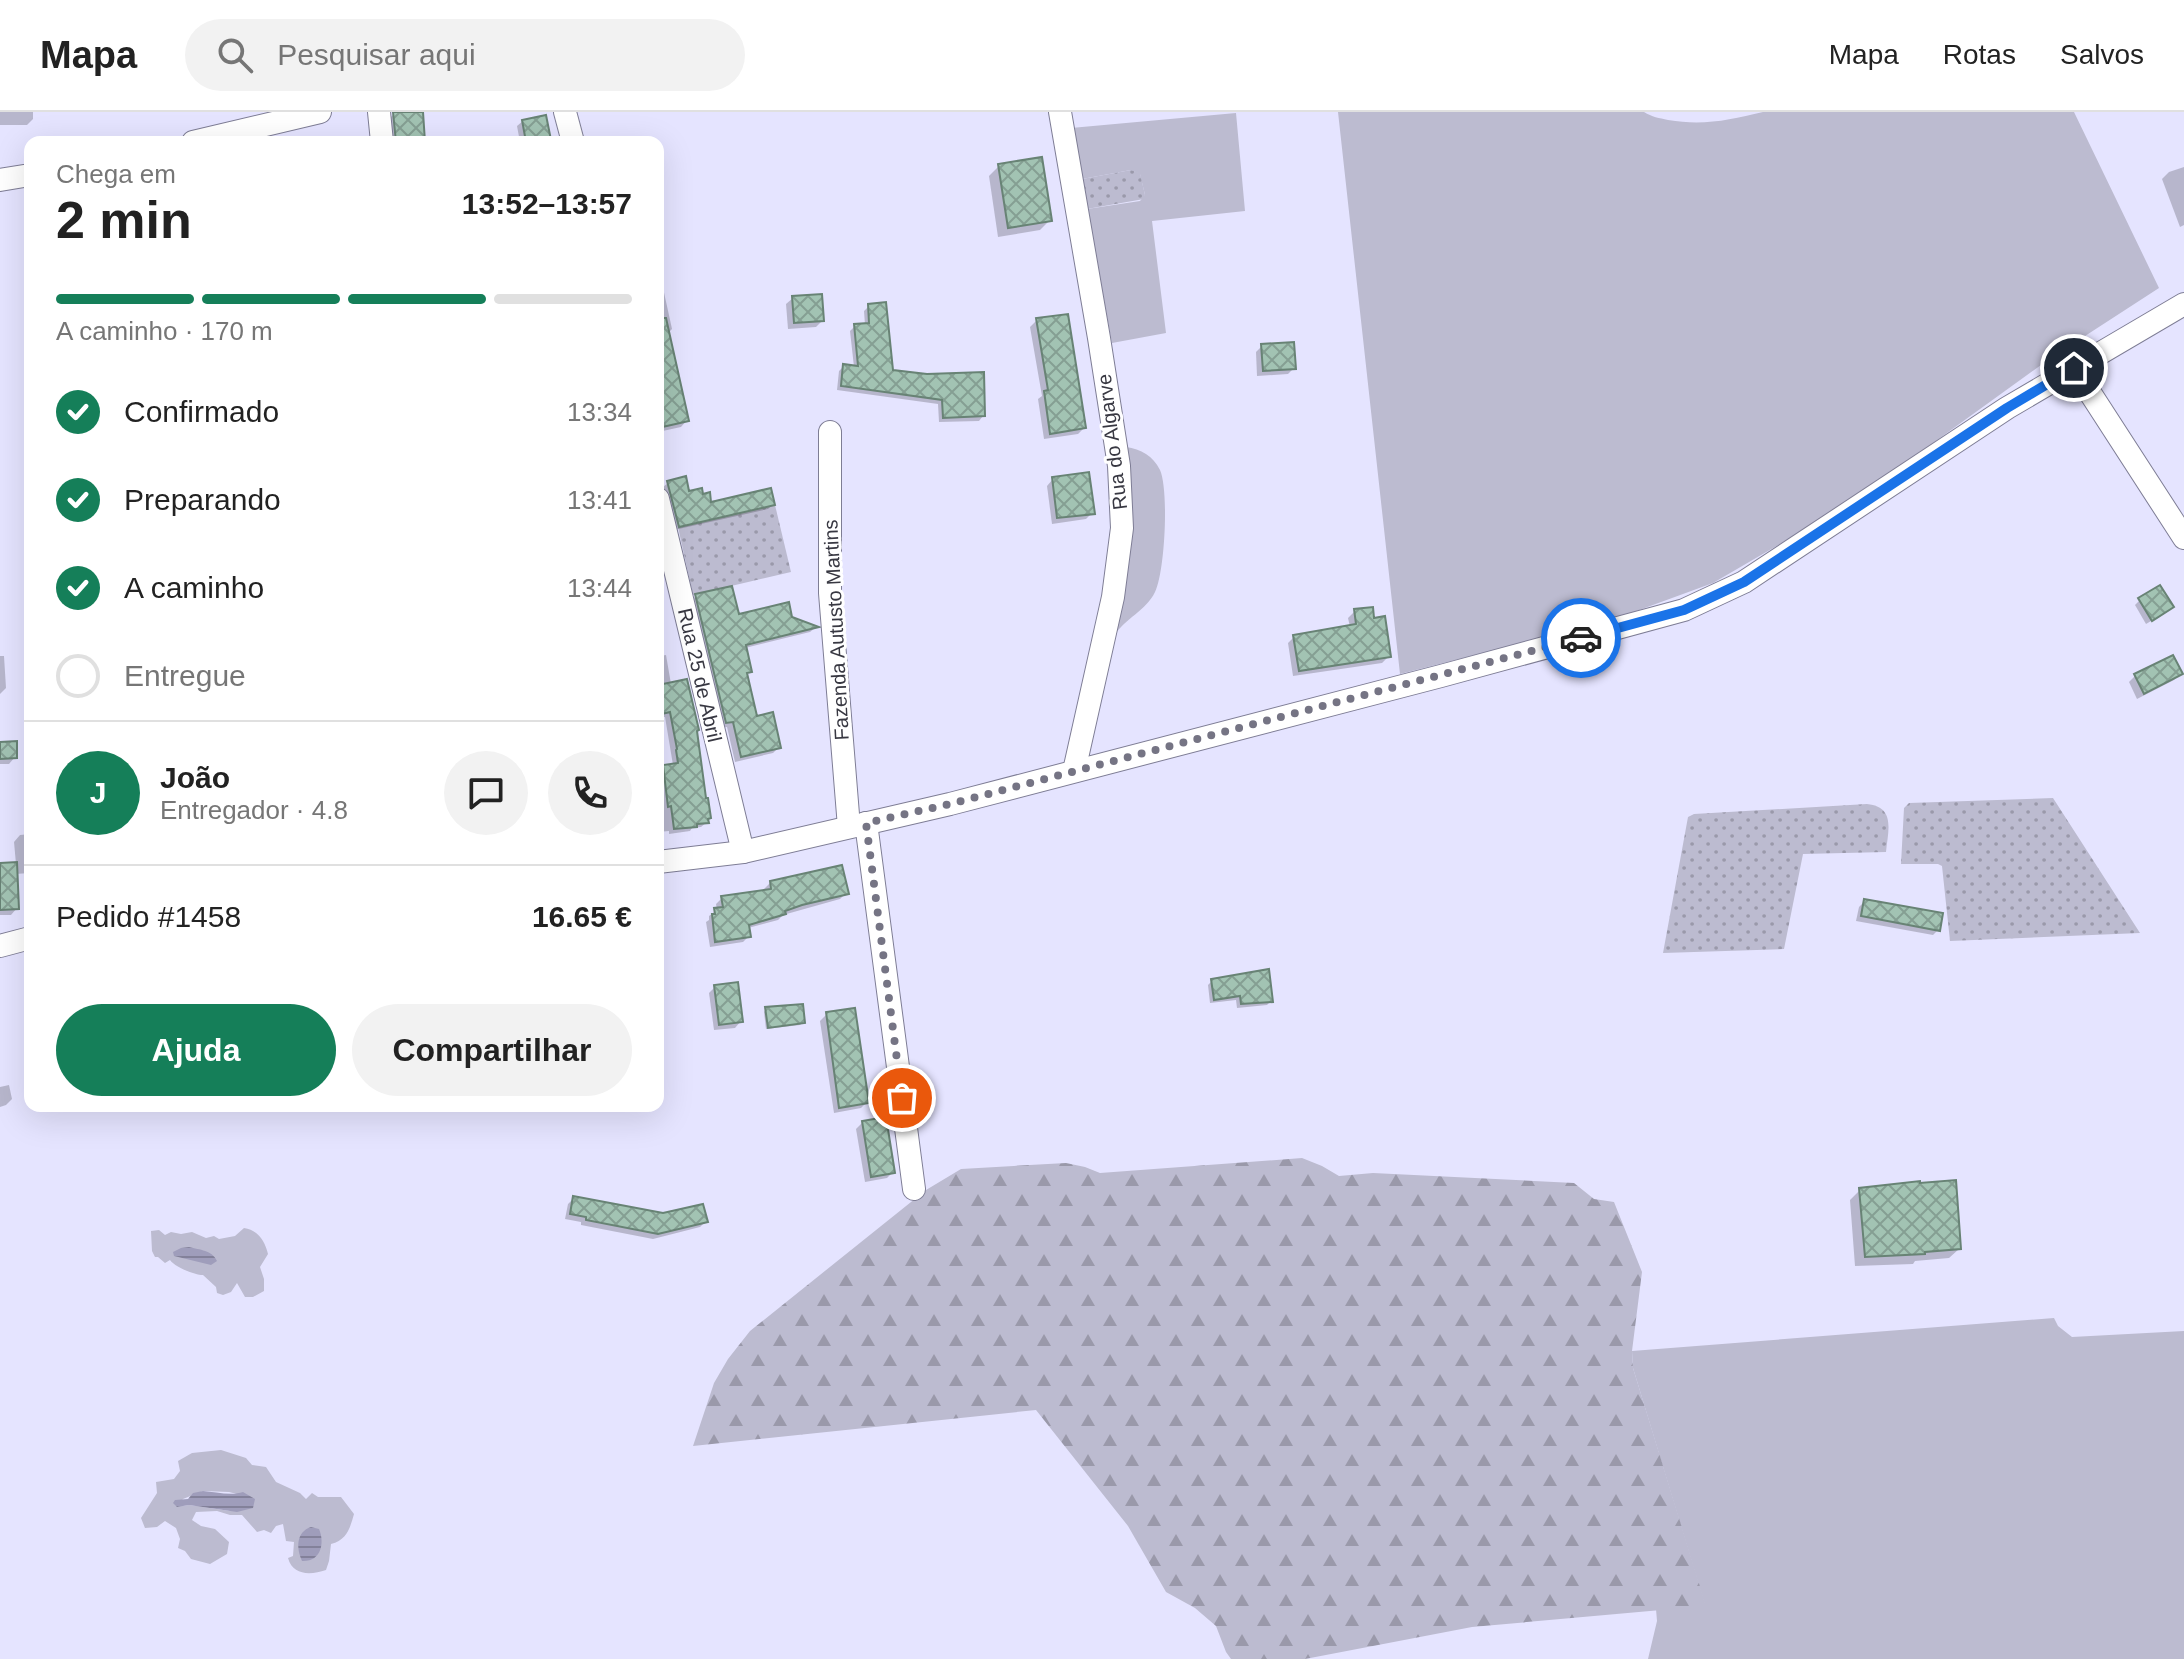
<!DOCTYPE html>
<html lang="pt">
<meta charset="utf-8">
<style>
:root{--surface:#fff;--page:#f2f2f2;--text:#222;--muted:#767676;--line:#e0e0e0;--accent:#157f59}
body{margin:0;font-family:Arial,sans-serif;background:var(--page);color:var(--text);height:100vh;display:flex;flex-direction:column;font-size:30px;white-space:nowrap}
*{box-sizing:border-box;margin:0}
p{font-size:26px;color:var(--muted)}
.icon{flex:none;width:44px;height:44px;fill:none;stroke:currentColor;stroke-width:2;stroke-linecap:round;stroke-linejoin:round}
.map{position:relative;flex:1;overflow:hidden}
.sheet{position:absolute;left:24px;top:24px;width:640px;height:976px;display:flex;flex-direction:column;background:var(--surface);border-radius:16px;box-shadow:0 8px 32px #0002}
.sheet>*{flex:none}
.pin{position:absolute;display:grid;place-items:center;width:68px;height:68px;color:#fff;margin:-34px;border:4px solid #fff;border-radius:50%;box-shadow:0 2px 8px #0007}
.courier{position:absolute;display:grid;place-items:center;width:80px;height:80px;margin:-40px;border:6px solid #1a73e8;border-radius:50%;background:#fff;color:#222;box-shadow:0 2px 10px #0007}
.summary em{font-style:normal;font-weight:600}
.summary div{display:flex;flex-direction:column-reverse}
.summary{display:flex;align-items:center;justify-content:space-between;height:136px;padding:0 32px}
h1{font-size:52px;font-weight:600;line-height:60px}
.bar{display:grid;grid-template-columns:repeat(4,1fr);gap:12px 8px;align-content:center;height:96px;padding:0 32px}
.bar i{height:10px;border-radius:6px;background:var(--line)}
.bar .on{background:var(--accent)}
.bar p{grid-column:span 4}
.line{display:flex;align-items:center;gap:20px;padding:0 32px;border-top:2px solid var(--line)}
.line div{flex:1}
.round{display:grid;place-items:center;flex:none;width:84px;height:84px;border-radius:42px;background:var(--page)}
ol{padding:0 32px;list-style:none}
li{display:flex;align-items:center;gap:24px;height:88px}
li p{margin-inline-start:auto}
li .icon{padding:8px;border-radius:50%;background:var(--accent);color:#fff;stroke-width:4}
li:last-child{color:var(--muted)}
li i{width:44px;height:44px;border:4px solid var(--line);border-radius:50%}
.primary-button{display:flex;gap:16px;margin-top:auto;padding:16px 32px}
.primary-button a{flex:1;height:92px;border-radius:48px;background:var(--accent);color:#fff;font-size:32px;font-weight:600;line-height:92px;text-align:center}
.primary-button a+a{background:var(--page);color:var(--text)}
header{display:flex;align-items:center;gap:48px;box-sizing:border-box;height:112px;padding:0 40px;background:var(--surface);border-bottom:2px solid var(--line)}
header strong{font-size:38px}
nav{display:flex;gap:44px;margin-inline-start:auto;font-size:28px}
.search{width:560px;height:72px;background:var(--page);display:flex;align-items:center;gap:20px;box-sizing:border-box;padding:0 28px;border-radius:44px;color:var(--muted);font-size:30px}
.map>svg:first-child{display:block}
.grass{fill:#bcbbd0;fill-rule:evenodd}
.forest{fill:url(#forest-firs)}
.garden{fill:url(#garden-dots)}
.water{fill:url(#water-rules)}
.shadow{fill:#0003}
.building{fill:url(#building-cross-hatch);stroke:#688375;stroke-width:2}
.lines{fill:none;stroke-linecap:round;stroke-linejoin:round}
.street-casing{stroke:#7e7d95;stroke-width:24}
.street{stroke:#fff;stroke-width:22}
.done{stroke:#757484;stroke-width:8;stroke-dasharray:0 14.4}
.route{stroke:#1a73e8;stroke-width:10}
.labels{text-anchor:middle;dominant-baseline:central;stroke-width:6;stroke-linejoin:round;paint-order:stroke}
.street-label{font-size:20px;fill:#383842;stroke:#fff}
</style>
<header>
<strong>Mapa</strong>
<div class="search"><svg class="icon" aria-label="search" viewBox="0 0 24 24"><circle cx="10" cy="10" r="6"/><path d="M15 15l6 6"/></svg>Pesquisar aqui</div>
<nav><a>Mapa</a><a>Rotas</a><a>Salvos</a></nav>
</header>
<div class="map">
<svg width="2184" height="1547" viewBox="0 0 2184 1547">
<defs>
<pattern id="forest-firs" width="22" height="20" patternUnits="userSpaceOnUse" patternTransform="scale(2)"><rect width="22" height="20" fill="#bcbbd0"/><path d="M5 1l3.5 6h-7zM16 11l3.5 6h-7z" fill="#9a99aa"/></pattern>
<pattern id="garden-dots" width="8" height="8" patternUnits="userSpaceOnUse" patternTransform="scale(2)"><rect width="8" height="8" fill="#bcbbd0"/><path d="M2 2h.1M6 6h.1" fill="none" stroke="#9a99aa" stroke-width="1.8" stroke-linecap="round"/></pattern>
<pattern id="water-rules" width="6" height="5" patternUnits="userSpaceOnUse" patternTransform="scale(2)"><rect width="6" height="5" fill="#9f9dbb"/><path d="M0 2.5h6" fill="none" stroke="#83819a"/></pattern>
<pattern id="building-cross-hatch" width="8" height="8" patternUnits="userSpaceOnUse" patternTransform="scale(2)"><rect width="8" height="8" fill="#a2c3b3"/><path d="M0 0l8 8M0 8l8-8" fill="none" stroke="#859f93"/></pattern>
</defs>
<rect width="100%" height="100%" fill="#e5e4ff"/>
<g class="grass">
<path d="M1338,0H1644C1652,5 1659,6 1668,8C1703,14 1730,8 1763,0H2074L2159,176L2048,248L1850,391L1713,471L1612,508L1400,562Z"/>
<path d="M1236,1L1245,99L1152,109L1166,221L1112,231L1087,97L1140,89L1145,83L1140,62L1131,58L1082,67L1071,16Z"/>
<path d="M1126,335C1141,337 1153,344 1160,358C1169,378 1165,460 1155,480C1146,499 1125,506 1114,524Z"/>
<path d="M244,1116C258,1118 265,1129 268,1142L260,1155L264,1167V1179L253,1185H245L237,1171L231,1180L223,1183L217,1181L216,1175L203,1163C194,1163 175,1155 170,1148L165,1151L158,1145H155L152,1139L151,1119L159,1118L165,1123L171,1120L181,1122L192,1120L206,1126L214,1124L219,1127L235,1124Z"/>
<path d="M2054,1206L2058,1214L2072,1225L2184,1219V1547H1648L1657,1509L1656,1497L1705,1493L1633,1256L1632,1239Z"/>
<path d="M221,1338L246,1346L252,1353L266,1355L276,1370L300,1381L306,1387L312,1381L318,1385H341L354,1402C350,1416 347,1428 331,1432L329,1449L326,1458C311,1463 293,1464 288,1446L293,1444L294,1430L286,1429L283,1412L276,1414L271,1421L264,1418L257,1420L242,1403H230L217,1399L196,1400L192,1408L201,1414L215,1417L229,1430L227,1442L210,1452L191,1447L185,1439L178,1436L180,1427L176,1416L165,1409L157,1415L145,1416L141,1406L157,1381L156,1370L174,1367L180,1359L178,1349L192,1341ZM203,1379L229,1380L237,1382L230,1399L189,1393L177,1395L183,1387Z"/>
</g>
<path class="forest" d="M1302,1046L1322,1054L1339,1064L1373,1061L1574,1071L1594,1087L1614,1090L1642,1160L1632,1239L1633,1256L1706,1494L1472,1515L1305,1547H1231L1226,1540L1216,1514L1195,1496L1166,1480L1128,1414L1036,1298L693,1334L714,1271L728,1247L750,1219L926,1078L961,1057L1066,1051L1085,1055L1100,1061Z"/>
<g class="garden">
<path d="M1131,58L1140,61L1145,83L1144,87L1087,97L1082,67Z"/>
<path d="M775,393L791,460L693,483L678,415Z"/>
<path d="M2053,686L2140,821L1950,829L1942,754L1938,752H1901L1904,696L1909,691Z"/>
<path d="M1867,692C1896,695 1888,719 1886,740L1803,742L1784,837L1663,841L1688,705L1694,702Z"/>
</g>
<g class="water">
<path d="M189,1135C200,1138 212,1138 217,1149L211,1153L174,1144L173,1140L181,1136Z"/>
<path d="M203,1379C215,1380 232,1384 243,1380L255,1387L253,1396L237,1400L189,1393L177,1395L173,1391L175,1388L188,1387L193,1381Z"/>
<path d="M311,1415L319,1417C325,1431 321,1450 302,1449C296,1436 296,1420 311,1415Z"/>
</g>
<g class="shadow">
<path d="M0,0H33V7L27,13H0Z"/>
<path d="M394,2L423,30H386L384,12Z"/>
<path d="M523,9L549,27L546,30H520L517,14Z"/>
<path d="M999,54L1050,108L1040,118L998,125L989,64Z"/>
<path d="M2184,55V113L2180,115L2162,67L2169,60Z"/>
<path d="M658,153L672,217L667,222L687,308L681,315L658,320Z"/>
<path d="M793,186L822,209L816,215L788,217L786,192Z"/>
<path d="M869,194L891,259L983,304L979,309L939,310L938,292L837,278L839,259L844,254L854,255L850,219L855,214L865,213L864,199Z"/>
<path d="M1037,208L1084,316L1078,322L1044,327L1038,287L1042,284L1030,215Z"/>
<path d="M1262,234L1294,256L1288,262L1257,264L1256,240Z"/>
<path d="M1053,367L1092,401L1086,407L1052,412L1047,374Z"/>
<path d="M668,371L710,392H773L768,397L674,418L663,375Z"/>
<path d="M696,484L738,505L791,506L815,516L810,520L745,536L750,559L745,564L755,606L779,635L773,641L735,650L727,615L721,616L690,490Z"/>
<path d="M2140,488L2166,500L2146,512L2135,493Z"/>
<path d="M1355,499L1373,508L1388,545L1382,551L1293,564L1288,531L1294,525L1350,515L1348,506Z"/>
<path d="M658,526L660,544L666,543L671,572L695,619L707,710L701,715L692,716L690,719L669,722V719L658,720V656L673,653L665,605L658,606Z"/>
<path d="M0,544H4L6,576L0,582Z"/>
<path d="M2172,545L2180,562L2174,568L2137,587L2129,570L2135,564Z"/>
<path d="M27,569H30V587H26L25,572Z"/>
<path d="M0,632L15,645L9,652H0Z"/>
<path d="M30,722V761L15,762L17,796L11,803H0V753L16,752L14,730L20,723Z"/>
<path d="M771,770L846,781L840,787L783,803L778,808L748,816L749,824L743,830L710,835L706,810L709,808V804L717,798L716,792L722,786L765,779L764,777Z"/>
<path d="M1865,789L1938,818L1933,823L1856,809L1859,795Z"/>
<path d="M1212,869L1271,889L1267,893L1237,896L1236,888L1210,891L1208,873Z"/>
<path d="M715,875L741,909L735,916L714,918L709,881Z"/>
<path d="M766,897L803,910L800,913L766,917L764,900Z"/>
<path d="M827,902L867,990L861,996L834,1001L820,909Z"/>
<path d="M9,973L12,987L6,993L0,995V975Z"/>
<path d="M862,1011L893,1060L887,1066L865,1070L856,1017Z"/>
<path d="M1860,1078L1959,1137L1949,1146L1915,1149L1913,1152L1855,1154L1850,1088Z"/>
<path d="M574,1086L706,1109L700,1115L653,1127L581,1113V1110L565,1107L568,1092Z"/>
</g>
<g class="building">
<path d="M393,0H423L425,30H396Z"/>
<path d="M546,3L551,28L526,30L522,8Z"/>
<path d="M1042,45L1052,109L1008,116L998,52Z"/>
<path d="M822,182L824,209L794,211L792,184Z"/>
<path d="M886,190L893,258L927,262L984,260L985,304L943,306L942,288L841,274L843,252L858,254L854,212L869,211L868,192Z"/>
<path d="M1068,202L1086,316L1050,322L1044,279L1048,278L1036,206Z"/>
<path d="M658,206H666L689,309L658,316Z"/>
<path d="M1294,230L1296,257L1263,259L1261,232Z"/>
<path d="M1089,360L1095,402L1057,406L1052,365Z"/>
<path d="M686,364L689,379L702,376L703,382L710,380L711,390L771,376L775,393L679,415L667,369Z"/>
<path d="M2160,473L2174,495L2152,509L2138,486Z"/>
<path d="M732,474L739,502L789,490L792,505L819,515L746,533L752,560L747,561L757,604L773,600L781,636L741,645L733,610L726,611L695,482Z"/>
<path d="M1373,495L1374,506L1385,504L1391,545L1299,559L1293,523L1356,512L1354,497Z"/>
<path d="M2173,543L2183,562L2144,582L2134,562Z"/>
<path d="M687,567L699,618L697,619L706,686H708L711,706L708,707L709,711L697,712V715L674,717L671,694L668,695L663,653L678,651L676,638L677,637L670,600L658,603V573Z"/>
<path d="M17,629V646L0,647V630Z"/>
<path d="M17,750L19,797L0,798V751Z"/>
<path d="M842,753L849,782L802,793L785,799L786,802L749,813L751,825L715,830L712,802H715L714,796L723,795L721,784L771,777L770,769Z"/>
<path d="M1864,787L1943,801L1940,819L1861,804Z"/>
<path d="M1269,857L1273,890L1241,892L1240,884L1214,888L1211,867Z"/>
<path d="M738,870L743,910L719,913L714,873Z"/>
<path d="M803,892L805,911L768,916L765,895Z"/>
<path d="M855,896L869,991L839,996L826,900Z"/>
<path d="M886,1005L895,1061L871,1065L862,1009Z"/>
<path d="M1956,1068L1961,1137L1925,1140V1142L1865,1145L1859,1076L1920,1069V1071Z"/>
<path d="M573,1084L663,1101L703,1092L708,1110L658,1122L586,1108V1105L570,1102Z"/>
</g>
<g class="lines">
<defs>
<g id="street">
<path d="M379,0L382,30"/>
<path d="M565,0L573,30"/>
<path d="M1060,0L1099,226L1119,354L1122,416L1113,485L1074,659"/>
<path d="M193,30L320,0"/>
<path d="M0,68L30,63"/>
<path d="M2074,256L2184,426"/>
<path d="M830,320V481L849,715"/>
<path d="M658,387L743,740"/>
<path d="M866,711L914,1077"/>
<path d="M658,750L743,740L950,692L1441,564L1684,498L1744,470L2007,296L2184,192"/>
<path d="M0,834L30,826"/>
</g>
</defs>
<use href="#street" class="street-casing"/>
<use href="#street" class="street"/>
</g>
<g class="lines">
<path class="done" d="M902,986L866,711L950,692L1581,526"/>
<path class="route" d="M1581,526L1684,498L1744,470L2007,296L2074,256"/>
</g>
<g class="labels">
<g class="street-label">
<text transform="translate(1112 330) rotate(-97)">Rua do Algarve</text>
<text transform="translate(836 518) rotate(-93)">Fazenda Autusto Martins</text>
<text transform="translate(700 563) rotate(77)">Rua 25 de Abril</text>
</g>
</g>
</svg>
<div class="pin" style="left:902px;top:986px;background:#ea580c"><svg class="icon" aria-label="bag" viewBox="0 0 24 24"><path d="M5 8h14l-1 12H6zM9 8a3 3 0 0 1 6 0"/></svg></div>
<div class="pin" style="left:2074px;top:256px;background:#1f2937"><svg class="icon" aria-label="home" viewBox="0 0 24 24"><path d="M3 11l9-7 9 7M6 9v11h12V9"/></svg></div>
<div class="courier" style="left:1581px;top:526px"><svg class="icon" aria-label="car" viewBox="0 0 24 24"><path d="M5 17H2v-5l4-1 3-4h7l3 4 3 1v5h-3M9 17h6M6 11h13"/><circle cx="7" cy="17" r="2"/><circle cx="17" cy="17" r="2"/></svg></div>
<section class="sheet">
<div class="summary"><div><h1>2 min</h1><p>Chega em</p></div><em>13:52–13:57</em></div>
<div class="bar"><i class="on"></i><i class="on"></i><i class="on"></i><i></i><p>A caminho · 170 m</p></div>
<ol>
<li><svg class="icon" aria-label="check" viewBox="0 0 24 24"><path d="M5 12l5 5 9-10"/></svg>Confirmado<p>13:34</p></li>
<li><svg class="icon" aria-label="check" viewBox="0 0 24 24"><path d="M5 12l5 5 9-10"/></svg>Preparando<p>13:41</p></li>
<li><svg class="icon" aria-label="check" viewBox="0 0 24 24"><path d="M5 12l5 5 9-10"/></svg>A caminho<p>13:44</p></li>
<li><i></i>Entregue</li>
</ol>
<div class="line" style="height:144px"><b class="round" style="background:var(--accent);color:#fff">J</b><div><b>João</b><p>Entregador · 4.8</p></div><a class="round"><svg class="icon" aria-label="chat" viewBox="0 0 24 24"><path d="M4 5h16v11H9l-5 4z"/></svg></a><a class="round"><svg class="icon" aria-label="phone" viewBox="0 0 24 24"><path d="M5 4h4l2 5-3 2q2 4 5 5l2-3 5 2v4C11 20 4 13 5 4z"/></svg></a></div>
<div class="line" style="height:104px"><div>Pedido #1458</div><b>16.65 €</b></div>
<div class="primary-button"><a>Ajuda</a><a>Compartilhar</a></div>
</section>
</div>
